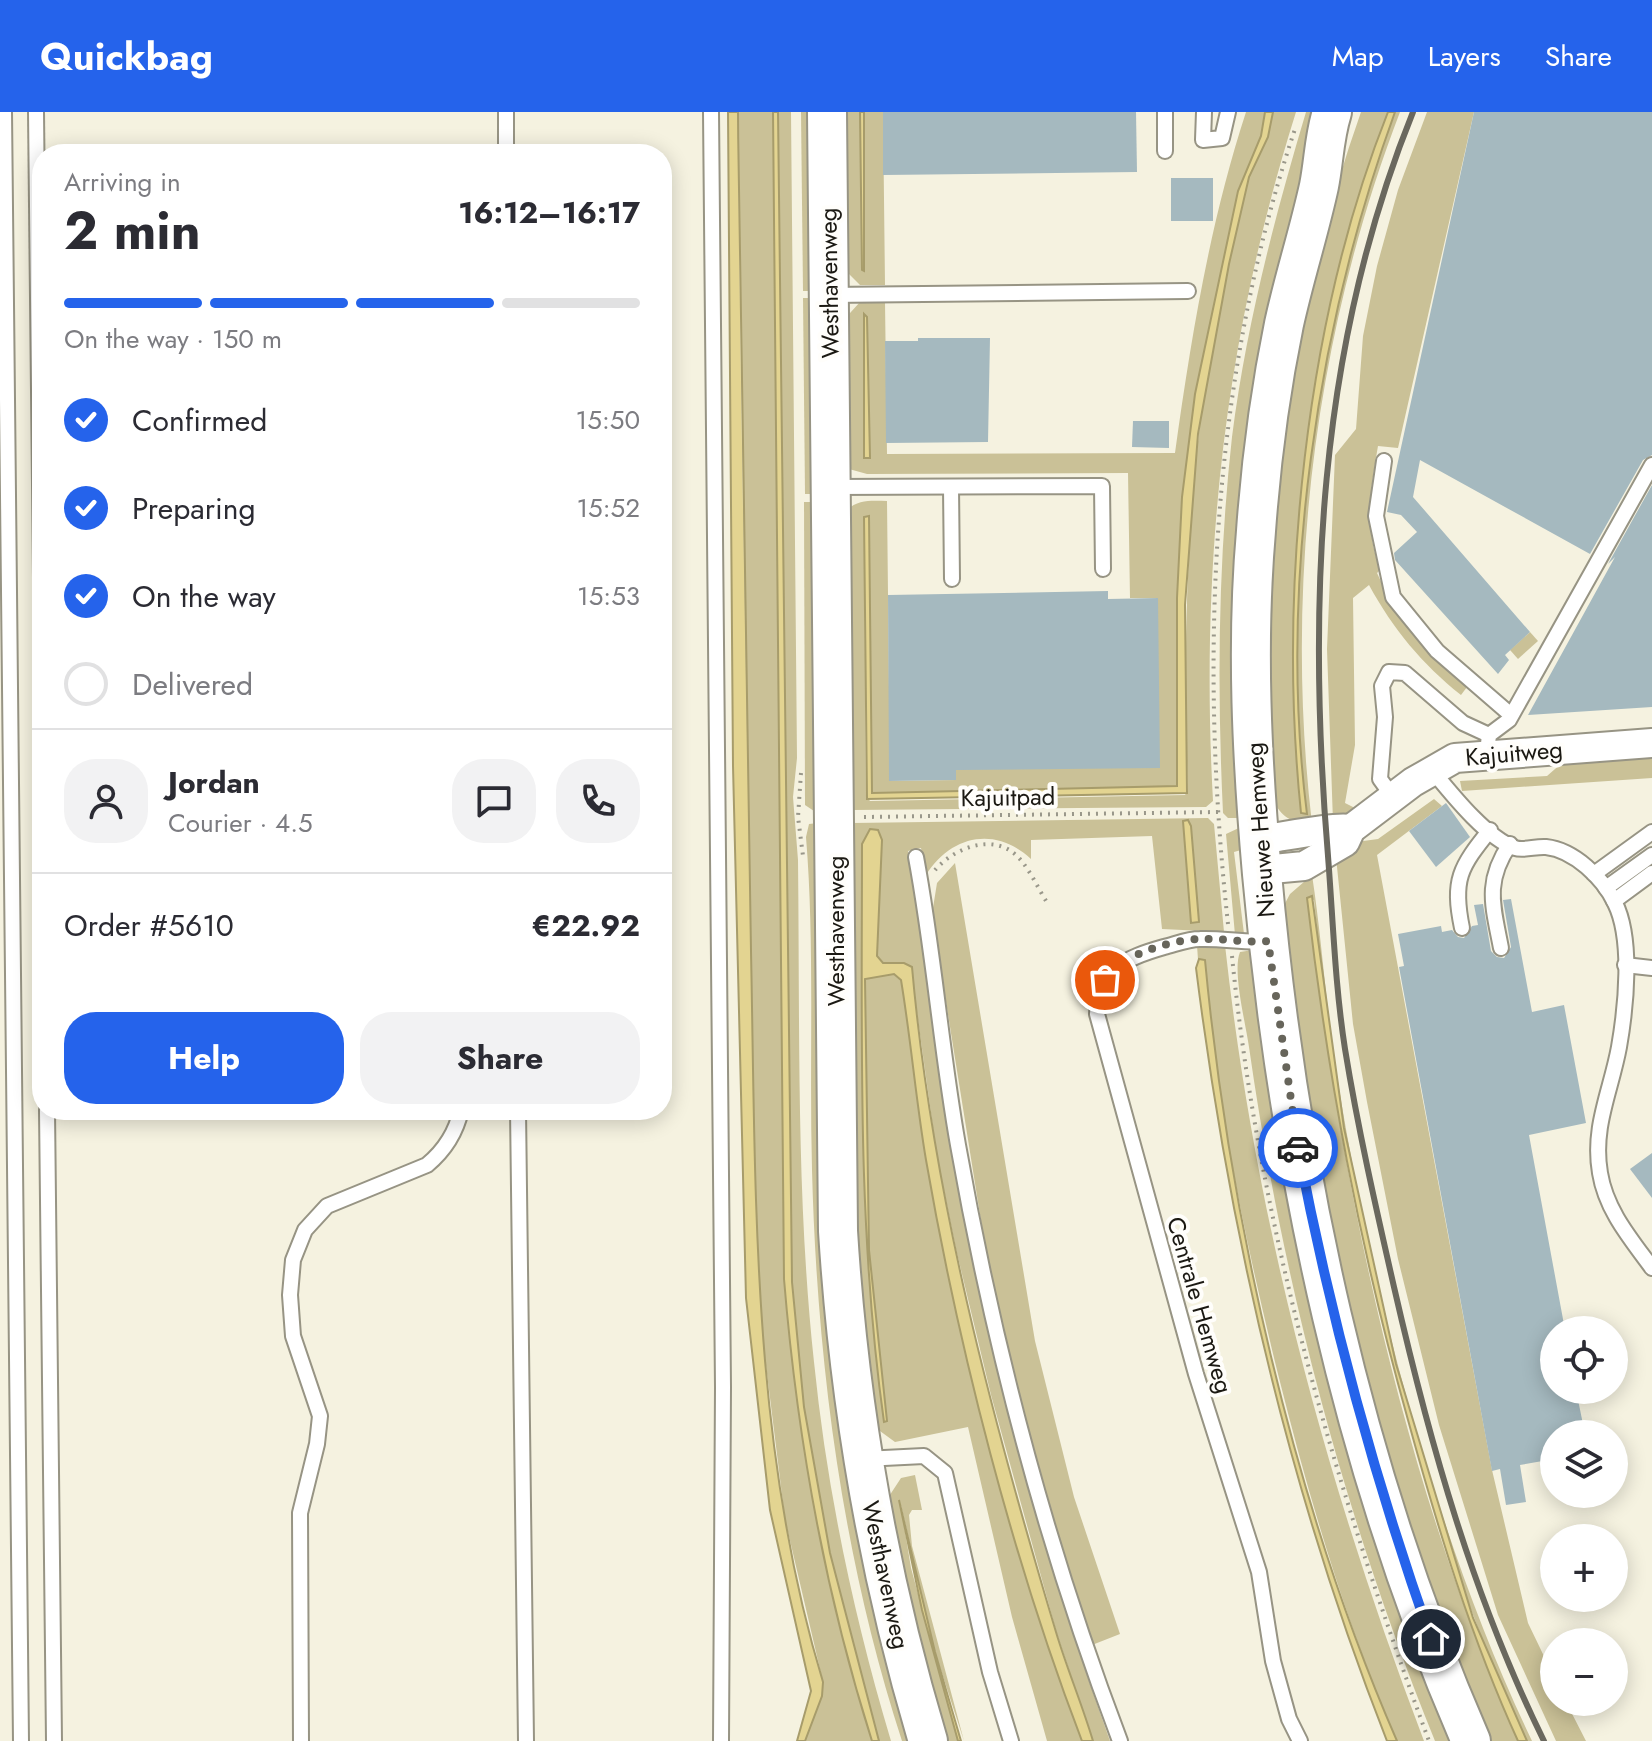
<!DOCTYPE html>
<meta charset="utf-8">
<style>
:root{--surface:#fff;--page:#f2f2f3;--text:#2b2b33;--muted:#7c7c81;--line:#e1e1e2;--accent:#2563eb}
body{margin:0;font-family:Jost,sans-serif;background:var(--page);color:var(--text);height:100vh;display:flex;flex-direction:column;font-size:30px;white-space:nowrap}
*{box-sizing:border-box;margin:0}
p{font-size:26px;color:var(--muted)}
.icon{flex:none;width:44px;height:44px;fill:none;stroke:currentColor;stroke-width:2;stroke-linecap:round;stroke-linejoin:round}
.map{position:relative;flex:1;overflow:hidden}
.panel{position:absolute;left:32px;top:32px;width:640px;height:976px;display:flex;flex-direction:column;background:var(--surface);border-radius:32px;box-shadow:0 4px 20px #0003}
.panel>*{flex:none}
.tools{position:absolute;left:1540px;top:1204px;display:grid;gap:16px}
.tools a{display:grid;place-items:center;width:88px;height:88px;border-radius:50%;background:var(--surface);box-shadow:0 4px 20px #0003;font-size:40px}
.pin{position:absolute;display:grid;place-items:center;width:68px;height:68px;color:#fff;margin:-34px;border:4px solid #fff;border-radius:50%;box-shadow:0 2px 8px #0007}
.courier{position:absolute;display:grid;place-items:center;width:80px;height:80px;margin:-40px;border:6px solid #2563eb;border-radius:50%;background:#fff;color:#222;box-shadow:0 2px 10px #0007}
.head em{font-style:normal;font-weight:700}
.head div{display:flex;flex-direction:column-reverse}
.head{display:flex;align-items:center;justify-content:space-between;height:136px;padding:0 32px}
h1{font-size:52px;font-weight:700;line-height:60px}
.bar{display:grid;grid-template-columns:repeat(4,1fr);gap:12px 8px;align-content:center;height:96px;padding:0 32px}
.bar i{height:10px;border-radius:6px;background:var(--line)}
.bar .selected{background:var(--accent)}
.bar p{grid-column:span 4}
.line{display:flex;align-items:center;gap:20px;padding:0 32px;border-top:2px solid var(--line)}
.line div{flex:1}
.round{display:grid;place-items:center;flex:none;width:84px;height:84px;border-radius:32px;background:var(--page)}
ol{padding:0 32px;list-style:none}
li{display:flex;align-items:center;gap:24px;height:88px}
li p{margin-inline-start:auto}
li .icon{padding:8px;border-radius:50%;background:var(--accent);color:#fff;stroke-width:4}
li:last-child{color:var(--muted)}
li i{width:44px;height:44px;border:4px solid var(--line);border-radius:50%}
.button{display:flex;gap:16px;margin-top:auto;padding:16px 32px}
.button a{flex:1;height:92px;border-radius:32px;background:var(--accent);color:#fff;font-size:32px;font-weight:700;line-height:92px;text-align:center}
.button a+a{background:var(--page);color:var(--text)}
header{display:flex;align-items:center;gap:48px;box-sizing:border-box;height:112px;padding:0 40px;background:var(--accent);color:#fff}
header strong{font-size:38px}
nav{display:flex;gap:44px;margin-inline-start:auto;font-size:28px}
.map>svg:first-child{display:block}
.green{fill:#cac197;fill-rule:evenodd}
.water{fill:#e3d491;stroke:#a79c6b;stroke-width:2}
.building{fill:#a5b9bf}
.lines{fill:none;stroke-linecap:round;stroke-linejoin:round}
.lane-casing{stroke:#979484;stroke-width:18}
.street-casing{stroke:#979484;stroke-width:32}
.secondary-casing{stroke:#979484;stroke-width:42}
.path{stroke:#99978a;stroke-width:4;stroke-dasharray:2 6;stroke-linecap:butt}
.lane{stroke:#fff;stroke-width:14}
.street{stroke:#fff;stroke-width:28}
.secondary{stroke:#fff;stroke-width:38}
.rail{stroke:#6a685e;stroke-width:6}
.done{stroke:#67655b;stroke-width:8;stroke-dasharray:0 14.4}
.route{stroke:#2563eb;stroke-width:10}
.labels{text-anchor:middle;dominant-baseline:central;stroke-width:8;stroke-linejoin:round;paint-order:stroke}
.street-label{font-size:24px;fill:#1b1913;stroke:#fffefb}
</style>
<header>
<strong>Quickbag</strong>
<nav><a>Map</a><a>Layers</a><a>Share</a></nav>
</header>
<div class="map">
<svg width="1652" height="1629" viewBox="0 0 1652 1629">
<rect width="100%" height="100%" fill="#f5f2e0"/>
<g class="green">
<path d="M738,0H773L784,1167C797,1329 826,1474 872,1629H805L822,1584L823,1570L785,1407L758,1189L747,734Z"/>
<path d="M778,0H791L797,646L793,685L798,748C800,915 796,1084 814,1250C827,1379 854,1505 891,1629H879L830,1441L804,1295L792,1170Z"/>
<path d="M801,0H815L817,179H803Z"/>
<path d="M839,0H860L864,159V0H883L885,173H860L840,153Z"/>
<path d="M1246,0H1265L1261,24L1238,79L1195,282L1182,385L1177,486V674L872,681L869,405H864L866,684L870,689L1185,683L1188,678C1180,472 1192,267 1248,68C1253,53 1263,39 1268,24C1270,16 1270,8 1273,0H1296C1224,228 1200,451 1213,689L1206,695L853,698L847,398C859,387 872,389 887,389L890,669L956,668V658L1157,486H1130L1128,361L867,362L849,357L841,211L860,190H885L887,342L1175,341C1191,226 1210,110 1246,0ZM863,203L867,205L869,346H864Z"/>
<path d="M1306,0H1324L1317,20L1239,706H1228L1223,701C1217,575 1218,451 1232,325C1246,215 1274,107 1306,0Z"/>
<path d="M1361,0H1400C1314,224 1284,474 1312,712C1294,711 1283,707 1274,690C1269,601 1264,511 1272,422C1284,279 1313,136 1361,0Z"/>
<path d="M1427,0H1474L1398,336L1378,334C1370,381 1364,411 1380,458L1377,461C1397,505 1428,547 1467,575L1461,583C1422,552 1393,517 1369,473L1353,486L1355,633L1345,691L1357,697L1333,710L1327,537L1335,343L1356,317L1363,224L1377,154L1398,78Z"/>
<path d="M803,186H817L818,382H805Z"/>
<path d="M804,390H819L818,698L814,699L805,693Z"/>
<path d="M1530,520L1538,529L1518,547L1510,538Z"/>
<path d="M1652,644V666L1462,679L1460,669L1547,664L1563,650Z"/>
<path d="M1434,687L1442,694L1377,743L1492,1358L1528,1511L1554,1565V1590H1566L1586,1629H1556L1498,1503L1439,1313L1398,1147L1367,990L1353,912L1336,745L1356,730L1378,727Z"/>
<path d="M1208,706L1214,712L1224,820L1162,817L1152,724L1031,728V747C996,714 951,723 926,763L921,736L908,739C931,883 946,1028 978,1170C1012,1325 1056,1479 1110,1629H1093L1057,1522L991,1283L956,1137L937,1044L914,879L904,851H884L877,844L882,728L879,719L870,717L862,732C862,925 857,1119 884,1310L887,1309L869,1138L865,867L894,862L901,868C911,928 916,988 926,1048C961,1244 1011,1443 1082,1629H1047L1012,1505L968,1315L895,1330L869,1311L858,1231L852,711ZM1188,708L1191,714L1199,810L1189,789L1183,709Z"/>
<path d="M818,711L825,1090L915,1629H902C842,1445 817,1250 812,1058C809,947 815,835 806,725L809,712Z"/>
<path d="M1241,715V738L1234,740L1244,822L1235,823L1226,722Z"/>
<path d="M955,751L1035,1229L1074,1385L1120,1522L1092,1533L1044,1383L1008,1242L985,1134L932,802L937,771Z"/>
<path d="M1312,763C1321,821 1325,880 1333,938C1367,1164 1433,1422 1532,1629H1527C1405,1372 1342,1070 1314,788L1307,786C1341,1073 1401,1363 1518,1629H1489C1415,1443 1353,1252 1318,1055C1303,970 1294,883 1282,797L1290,782Z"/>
<path d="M1197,833H1225C1255,1107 1326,1372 1424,1629H1397C1346,1512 1310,1389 1279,1266C1245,1129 1216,989 1205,848H1198Z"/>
<path d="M1253,838L1453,1629H1435C1345,1407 1283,1173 1249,935C1246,913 1232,859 1240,840Z"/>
<path d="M915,1363L922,1398H912L909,1403L912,1434L964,1629L935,1540L900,1389L911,1456L958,1629H940L882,1395L901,1366Z"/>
</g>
<g class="water">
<path d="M728,0H738C740,280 746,560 751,839C756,1084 751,1333 823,1570L822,1584L805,1629H797L811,1579L770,1398L746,1186L733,654Z"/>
<path d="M773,0H778L792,1170L804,1295L830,1441L879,1629H872C824,1478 797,1325 784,1167Z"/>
<path d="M860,0H864V159L862,158Z"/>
<path d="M1265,0H1273L1268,25L1249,65L1229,152L1198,322L1185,493L1187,681L867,687L864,405L869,404L872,681L1177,674V486L1182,385L1195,282L1238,79L1261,24Z"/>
<path d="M1388,0H1395C1317,215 1278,474 1307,702L1301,701C1278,478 1305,209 1388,0Z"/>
<path d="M864,202L867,205L870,346H864Z"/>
<path d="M1188,708L1191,714L1199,810L1191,811L1183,709Z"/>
<path d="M870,717L878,718L882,728L877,844L883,851H904L912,855C932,1081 991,1303 1056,1520C1067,1557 1082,1592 1093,1629H1082C1013,1449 959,1238 926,1048C916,989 911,928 901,868L894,862L865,867L869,1138L887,1309L884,1310C857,1119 862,925 862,732Z"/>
<path d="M1312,784L1344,1016L1396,1252L1473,1506L1527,1629H1518C1471,1526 1438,1417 1408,1308C1359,1133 1328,967 1307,786Z"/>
<path d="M1199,847L1205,848C1229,1104 1294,1393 1397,1629H1387C1289,1380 1229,1120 1196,856Z"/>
<path d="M899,1388L935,1540L961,1629H958L922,1498Z"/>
</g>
<g class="building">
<path d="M883,0H1136L1137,60L883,63Z"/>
<path d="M1474,0H1652V343L1643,348L1590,442L1420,348L1413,385L1530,520L1505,543L1509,548L1498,562L1395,448L1394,441L1417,420L1401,403L1387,400Z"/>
<rect x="1171" y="66" width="42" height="43"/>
<path d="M918,226H990L988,330L886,331L885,229H918Z"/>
<path d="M1133,309H1169V336L1132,335Z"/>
<path d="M1652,373V595L1528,603L1615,445L1608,452Z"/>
<path d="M1108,479V487L1158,486L1160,656L956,658V668L889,669L888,483Z"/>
<path d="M1446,691L1470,725L1436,755L1409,719Z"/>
<path d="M1511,787L1532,900L1564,893L1586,1011L1529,1023L1565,1218H1554V1278H1576L1585,1322H1554V1347L1520,1353L1526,1390L1506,1393L1500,1357L1492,1359L1399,855L1404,854L1398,822L1441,814L1442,820L1452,818L1458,825L1464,826L1472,814L1478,813L1474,793L1483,792L1491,839L1497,845L1504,846L1511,835L1503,788Z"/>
<path d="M1652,1041V1086L1630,1057Z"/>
</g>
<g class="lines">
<defs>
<g id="lane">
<path d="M4,0L21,1629"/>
<path d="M36,0L42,558"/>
<path d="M506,0V42"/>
<path d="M711,0L723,1275L721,1629"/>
<path d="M1165,0V39"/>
<path d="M1204,0L1203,28L1222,26L1228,0"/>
<path d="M829,183L1188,179"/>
<path d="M1384,349L1376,404L1393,485L1437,539L1511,603"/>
<path d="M831,375L1102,374L1103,457"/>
<path d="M951,375L952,467"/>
<path d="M1487,641L1489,623L1509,608L1652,353"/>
<path d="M1431,657C1450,680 1486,726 1515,736C1524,739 1536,734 1546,735C1574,738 1603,766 1615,791C1633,827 1626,895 1619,935C1611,979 1592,1015 1600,1061C1606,1098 1630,1126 1652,1156"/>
<path d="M1393,685L1380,667L1385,605L1382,574L1389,560L1405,561L1463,611L1489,623"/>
<path d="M916,745C934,841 941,938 958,1033C994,1236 1047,1437 1120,1629"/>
<path d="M1594,762L1652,720"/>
<path d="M1606,776L1652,743"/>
<path d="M1614,789L1652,761"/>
<path d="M1462,816C1452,768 1460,755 1490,718"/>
<path d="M1268,829C1244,831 1223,826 1200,827C1188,827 1176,832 1164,835C1125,846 1099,857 1097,902L1196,1262L1259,1460L1273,1549L1289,1607L1300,1629"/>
<path d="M1501,836C1493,794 1484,770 1510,732"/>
<path d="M1625,853L1652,856"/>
<path d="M47,998L54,1629"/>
<path d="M518,998L526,1629"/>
<path d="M864,1347L924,1344L945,1361L990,1560L1011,1629"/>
<path d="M301,1629L300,1401L317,1332L320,1304L293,1224L290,1183L293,1148L305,1118L327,1094L427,1053C445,1038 456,1021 461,998"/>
</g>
<g id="street">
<path d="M1259,728C1283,725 1332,714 1351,717"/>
<path d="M1262,758L1304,754L1345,730L1351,717L1413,670L1455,646L1652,631"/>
</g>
<g id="secondary">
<path d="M827,0L838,1119C849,1294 878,1462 928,1629"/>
<path d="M1332,0C1324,25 1324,49 1319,74C1309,120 1294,166 1284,212C1270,280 1261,350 1256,419C1246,533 1252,648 1262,762C1288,1055 1353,1359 1471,1629"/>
</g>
</defs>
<use href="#lane" class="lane-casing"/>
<use href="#street" class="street-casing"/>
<use href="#secondary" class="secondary-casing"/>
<g class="path">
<path d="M801,661L798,705L803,744"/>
<path d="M864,705L1218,700"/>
<path d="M935,758C954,736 992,721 1016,743C1029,755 1038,777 1048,792"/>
<path d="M1228,812C1199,548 1210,271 1295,17"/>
<path d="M1232,844C1259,1115 1335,1375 1429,1629"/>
</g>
<use href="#lane" class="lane"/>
<use href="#street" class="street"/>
<use href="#secondary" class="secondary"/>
<path class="rail" d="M1413,0C1317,237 1307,493 1328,744C1333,808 1335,873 1345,937C1358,1017 1376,1096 1394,1175C1430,1332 1473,1485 1544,1629"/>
</g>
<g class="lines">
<path class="done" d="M1105,868C1118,844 1173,827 1200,827C1223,826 1244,831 1268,829L1298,1036"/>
<path class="route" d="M1298,1036C1330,1203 1374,1366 1431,1527"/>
</g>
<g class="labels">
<g class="street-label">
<text transform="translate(829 171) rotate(-91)">Westhavenweg</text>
<text transform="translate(1514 641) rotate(-5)">Kajuitweg</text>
<text transform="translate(1008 685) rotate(-1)">Kajuitpad</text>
<text transform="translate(1260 718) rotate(-94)">Nieuwe Hemweg</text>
<text transform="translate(835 819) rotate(-90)">Westhavenweg</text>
<text transform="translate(1200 1193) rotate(74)">Centrale Hemweg</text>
<text transform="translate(886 1463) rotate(78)">Westhavenweg</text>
</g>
</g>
</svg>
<div class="tools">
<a><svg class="icon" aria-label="locate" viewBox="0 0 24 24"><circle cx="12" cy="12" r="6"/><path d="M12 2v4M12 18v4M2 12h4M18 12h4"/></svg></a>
<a><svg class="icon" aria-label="layers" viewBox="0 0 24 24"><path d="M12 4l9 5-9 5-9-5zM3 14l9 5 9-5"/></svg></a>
<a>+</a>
<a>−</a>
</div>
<div class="pin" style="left:1105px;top:868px;background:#ea580c"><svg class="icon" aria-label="bag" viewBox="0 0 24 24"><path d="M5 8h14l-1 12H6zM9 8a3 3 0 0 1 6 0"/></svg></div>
<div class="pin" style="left:1431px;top:1527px;background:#1f2937"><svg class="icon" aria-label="home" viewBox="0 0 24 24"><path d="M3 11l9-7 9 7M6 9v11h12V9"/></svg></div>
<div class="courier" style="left:1298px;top:1036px"><svg class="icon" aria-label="car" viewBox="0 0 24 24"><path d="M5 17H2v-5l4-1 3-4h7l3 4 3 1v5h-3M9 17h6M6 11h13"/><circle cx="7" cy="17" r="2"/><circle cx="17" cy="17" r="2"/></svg></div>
<section class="panel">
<div class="head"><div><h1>2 min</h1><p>Arriving in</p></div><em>16:12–16:17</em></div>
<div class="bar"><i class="selected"></i><i class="selected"></i><i class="selected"></i><i></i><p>On the way · 150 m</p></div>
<ol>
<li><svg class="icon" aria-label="check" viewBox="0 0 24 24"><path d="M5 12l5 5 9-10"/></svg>Confirmed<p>15:50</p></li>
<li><svg class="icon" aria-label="check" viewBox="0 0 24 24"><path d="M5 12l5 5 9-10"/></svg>Preparing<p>15:52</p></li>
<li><svg class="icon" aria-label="check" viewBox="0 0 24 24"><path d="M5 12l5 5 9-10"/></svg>On the way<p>15:53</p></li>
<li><i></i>Delivered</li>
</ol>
<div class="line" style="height:144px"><a class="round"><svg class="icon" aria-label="person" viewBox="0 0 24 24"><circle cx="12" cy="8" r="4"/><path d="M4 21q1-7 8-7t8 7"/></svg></a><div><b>Jordan</b><p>Courier · 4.5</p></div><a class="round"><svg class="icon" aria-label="chat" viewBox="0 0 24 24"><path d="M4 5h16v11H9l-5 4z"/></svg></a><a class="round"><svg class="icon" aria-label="phone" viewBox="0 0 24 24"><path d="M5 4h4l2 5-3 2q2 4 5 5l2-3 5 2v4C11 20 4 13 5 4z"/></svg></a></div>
<div class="line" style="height:104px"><div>Order #5610</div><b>€22.92</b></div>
<div class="button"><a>Help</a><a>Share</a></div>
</section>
</div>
